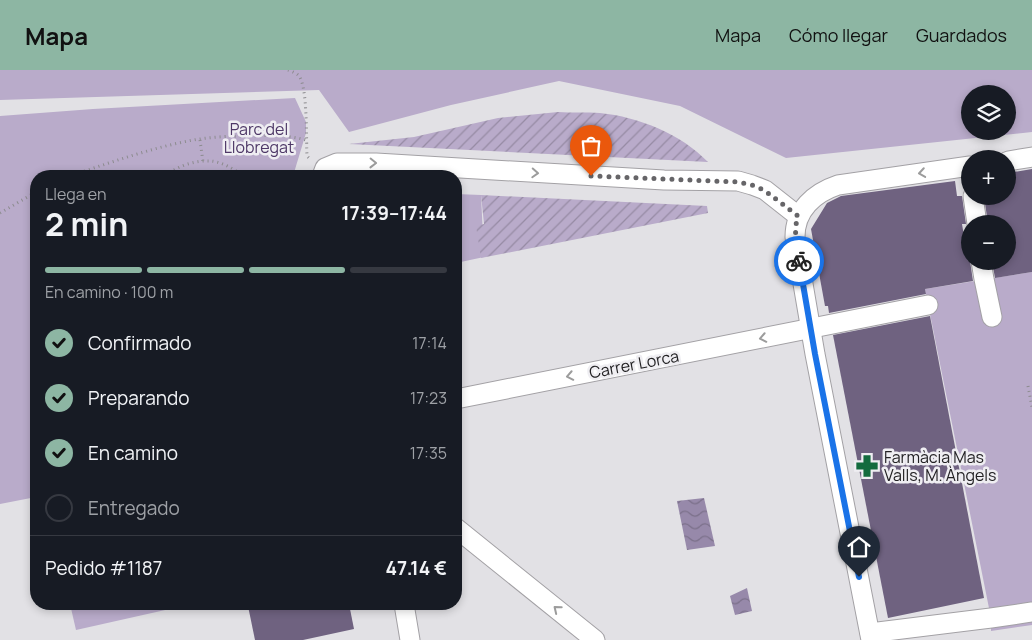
<!DOCTYPE html>
<html lang="es">
<meta charset="utf-8">
<style>
:root{--surface:#171b24;--page:#242831;--text:#f1f3f6;--muted:#9ea1a6;--line:#363941;--accent:#8db6a3}
body{margin:0;font-family:Manrope,sans-serif;background:var(--page);color:var(--text);height:100vh;display:flex;flex-direction:column;font-size:19px;white-space:nowrap}
*{box-sizing:border-box;margin:0}
p{font-size:16px;color:var(--muted)}
.icon{flex:none;width:28px;height:28px;fill:none;stroke:currentColor;stroke-width:2;stroke-linecap:round;stroke-linejoin:round}
.map{position:relative;flex:1;overflow:hidden}
.drawer{position:absolute;left:30px;top:100px;width:432px;height:440px;display:flex;flex-direction:column;background:var(--surface);border-radius:20px;box-shadow:0 2px 8px #0003}
.drawer>*{flex:none}
.controls{position:absolute;left:961px;top:15px;display:grid;gap:10px}
.controls a{display:grid;place-items:center;width:55px;height:55px;border-radius:50%;background:var(--surface);box-shadow:0 2px 8px #0003;font-size:25px}
.pin{position:absolute;display:grid;place-items:center;width:42px;height:42px;color:#fff;margin:-51px -21px;border-radius:50% 50% 50% 0;rotate:-45deg;box-shadow:0 0 5px #0007}
.pin .icon{rotate:45deg}
.courier{position:absolute;display:grid;place-items:center;width:50px;height:50px;margin:-25px;border:4px solid #1a73e8;border-radius:50%;background:#fff;color:#222;box-shadow:0 1px 6px #0007}
.overview em{font-style:normal;font-weight:700}
.overview div{display:flex;flex-direction:column-reverse}
.overview{display:flex;align-items:center;justify-content:space-between;height:85px;padding:0 15px}
h1{font-size:32px;font-weight:700;line-height:38px}
.bar{display:grid;grid-template-columns:repeat(4,1fr);gap:8px 5px;align-content:center;height:60px;padding:0 15px}
.bar i{height:6px;border-radius:4px;background:var(--line)}
.bar .active{background:var(--accent)}
.bar p{grid-column:span 4}
.line{display:flex;align-items:center;gap:12px;padding:0 15px;border-top:1px solid var(--line)}
.line div{flex:1}
ol{padding:0 15px;list-style:none}
li{display:flex;align-items:center;gap:15px;height:55px}
li p{margin-inline-start:auto}
li .icon{padding:5px;border-radius:50%;background:var(--accent);color:#111;stroke-width:4}
li:last-child{color:var(--muted)}
li i{width:28px;height:28px;border:2px solid var(--line);border-radius:50%}
header{display:flex;align-items:center;gap:30px;box-sizing:border-box;height:70px;padding:0 25px;background:var(--accent);color:#111}
header strong{font-size:24px}
nav{display:flex;gap:28px;margin-inline-start:auto;font-size:18px}
.map>svg:first-child{display:block}
.green{fill:#b9abca;fill-rule:evenodd}
.garden{fill:url(#garden-furrows)}
.water{fill:url(#water-waves)}
.building{fill:#6f6280}
.lines{fill:none;stroke-linecap:round;stroke-linejoin:round}
.street-casing{stroke:#a3a1a5;stroke-width:21}
.path{stroke:#8c8b8e;stroke-width:3;stroke-dasharray:1 4;stroke-linecap:butt}
.street{stroke:#fff;stroke-width:19}
.oneway{stroke:#9c9c9c}
.done{stroke:#666568;stroke-width:5;stroke-dasharray:0 9}
.route{stroke:#1a73e8;stroke-width:6}
.labels{text-anchor:middle;dominant-baseline:central;stroke-width:5;stroke-linejoin:round;paint-order:stroke}
.park-label{font-size:16px;fill:#4e3867;stroke:#efeef2}
.street-label{font-size:16px;fill:#232224;stroke:#efeef2}
.poi-label{font-size:16px;fill:#232224;stroke:#efeef2;text-anchor:start}
</style>
<header>
<strong>Mapa</strong>
<nav><a>Mapa</a><a>Cómo llegar</a><a>Guardados</a></nav>
</header>
<div class="map">
<svg width="1032" height="570" viewBox="0 0 1032 570">
<defs>
<pattern id="garden-furrows" width="10" height="10" patternUnits="userSpaceOnUse" patternTransform="scale(1.25)"><rect width="10" height="10" fill="#b9abca"/><path d="M-1 1l2-2M0 10L10 0M9 11l2-2" fill="none" stroke="#968ba4"/></pattern>
<pattern id="water-waves" width="16" height="10" patternUnits="userSpaceOnUse" patternTransform="scale(1.25)"><rect width="16" height="10" fill="#9789aa"/><path d="M0 5q4-4 8 0t8 0" fill="none" stroke="#7b708a"/></pattern>
</defs>
<rect width="100%" height="100%" fill="#e2e1e5"/>
<g class="green">
<path d="M0,0H1032V62L786,88L680,36L559,11L451,35L349,62L319,20L0,30ZM970,24H1008V61H970Z"/>
<path d="M295,28L306,52V63L293,106H36V427L0,434V46L93,39Z"/>
<path d="M456,124L481,125L484,187L456,193Z"/>
<path d="M1032,202V555L991,561V548L925,219Z"/>
<path d="M70,534H192L76,560Z"/>
</g>
<g class="garden">
<path d="M558,42C572,43 586,42 600,43C639,47 681,64 708,92L349,74L414,67L498,48Z"/>
<path d="M481,125L707,136L708,143L481,188L476,156L484,154Z"/>
</g>
<g class="water">
<path d="M704,428L715,476L687,480L677,431Z"/>
<path d="M747,518L752,541L735,545L730,526Z"/>
</g>
<g class="building">
<path d="M1032,99V202L995,208L992,191H1008V154H988L984,126H1008V103Z"/>
<path d="M955,111L957,126H962L966,154H962L968,191H970L973,211L925,219L926,224L829,243L828,236H825L811,159L827,133L841,126Z"/>
<path d="M930,246L984,528L888,548L833,265Z"/>
<path d="M259,534H349L354,559L303,570H255L248,536Z"/>
</g>
<g class="lines">
<defs>
<g id="street">
<path d="M1008,91L1032,87"/>
<path d="M322,106L325,98L337,93H376L664,110L738,111L752,115L765,120L798,146"/>
<path d="M973,126L977,154"/>
<path d="M981,191L984,209L992,247"/>
<path d="M456,329L928,235"/>
<path d="M456,458L595,570"/>
<path d="M404,534L410,570"/>
<path d="M870,563L991,548L1032,542"/>
<path d="M871,570L815,284L795,167C795,140 814,123 838,115L970,96"/>
</g>
</defs>
<use href="#street" class="street-casing"/>
<g class="path">
<path d="M288,0C291,1 296,3 298,5C308,13 306,71 307,86L309,88"/>
<path d="M200,70L203,92"/>
<path d="M70,106C109,93 148,79 188,71C208,67 229,66 249,66C268,65 288,65 306,70"/>
<path d="M166,106C176,96 196,90 211,91C222,92 234,99 243,106"/>
<path d="M0,143L36,122"/>
<path d="M1028,316L1032,337"/>
</g>
<use href="#street" class="street"/>
</g>
<defs><path id="oneway-chevron" d="M-2-3.5L2.5 0L-2 3.5" fill="none" stroke-width="1.6" stroke-linecap="round" stroke-linejoin="round" transform="scale(1.25)"/></defs>
<g class="oneway">
<use href="#oneway-chevron" transform="translate(373 93) rotate(1)"/>
<use href="#oneway-chevron" transform="translate(535 103) rotate(3)"/>
<use href="#oneway-chevron" transform="translate(922 103) rotate(171)"/>
<use href="#oneway-chevron" transform="translate(763 268) rotate(169)"/>
<use href="#oneway-chevron" transform="translate(570 306) rotate(169)"/>
<use href="#oneway-chevron" transform="translate(557 539) rotate(-141)"/>
</g>
<g class="lines">
<path class="done" d="M591,106L738,112L752,115L764,120L798,146C793,162 797,175 799,191"/>
<path class="route" d="M799,191L815,284L859,507"/>
</g>
<defs>
<symbol id="pharmacy-bare" viewBox="-9 -9 18 18"><path d="M-2-6h4v4h4v4h-4v4h-4v-4h-4v-4h4Z" fill="#136b3e" stroke="#efeef2" stroke-width="2.5" paint-order="stroke"/></symbol>
</defs>
<g fill-rule="evenodd">
<use href="#pharmacy-bare" x="851" y="380" width="32" height="32"/>
</g>
<g class="labels">
<g class="park-label">
<text x="259" y="59">Parc del<tspan x="259" dy="18">Llobregat</tspan></text>
</g>
<g class="street-label">
<text transform="translate(634 294) rotate(-11)">Carrer Lorca</text>
</g>
<g class="poi-label">
<text x="884" y="387">Farmàcia Mas<tspan x="884" dy="18">Valls, M. Àngels</tspan></text>
</g>
</g>
</svg>
<div class="controls">
<a><svg class="icon" aria-label="layers" viewBox="0 0 24 24"><path d="M12 4l9 5-9 5-9-5zM3 14l9 5 9-5"/></svg></a>
<a>+</a>
<a>−</a>
</div>
<div class="pin" style="left:591px;top:106px;background:#ea580c"><svg class="icon" aria-label="bag" viewBox="0 0 24 24"><path d="M5 8h14l-1 12H6zM9 8a3 3 0 0 1 6 0"/></svg></div>
<div class="pin" style="left:859px;top:507px;background:#1f2937"><svg class="icon" aria-label="home" viewBox="0 0 24 24"><path d="M3 11l9-7 9 7M6 9v11h12V9"/></svg></div>
<div class="courier" style="left:799px;top:191px"><svg class="icon" aria-label="bike" viewBox="0 0 24 24"><circle cx="6" cy="16" r="4"/><circle cx="18" cy="16" r="4"/><path d="M6 16l4-8h5l3 8M10 8l3 8H6M13 5h3"/></svg></div>
<section class="drawer">
<div class="overview"><div><h1>2 min</h1><p>Llega en</p></div><em>17:39–17:44</em></div>
<div class="bar"><i class="active"></i><i class="active"></i><i class="active"></i><i></i><p>En camino · 100 m</p></div>
<ol>
<li><svg class="icon" aria-label="check" viewBox="0 0 24 24"><path d="M5 12l5 5 9-10"/></svg>Confirmado<p>17:14</p></li>
<li><svg class="icon" aria-label="check" viewBox="0 0 24 24"><path d="M5 12l5 5 9-10"/></svg>Preparando<p>17:23</p></li>
<li><svg class="icon" aria-label="check" viewBox="0 0 24 24"><path d="M5 12l5 5 9-10"/></svg>En camino<p>17:35</p></li>
<li><i></i>Entregado</li>
</ol>
<div class="line" style="height:65px"><div>Pedido #1187</div><b>47.14 €</b></div>
</section>
</div>
